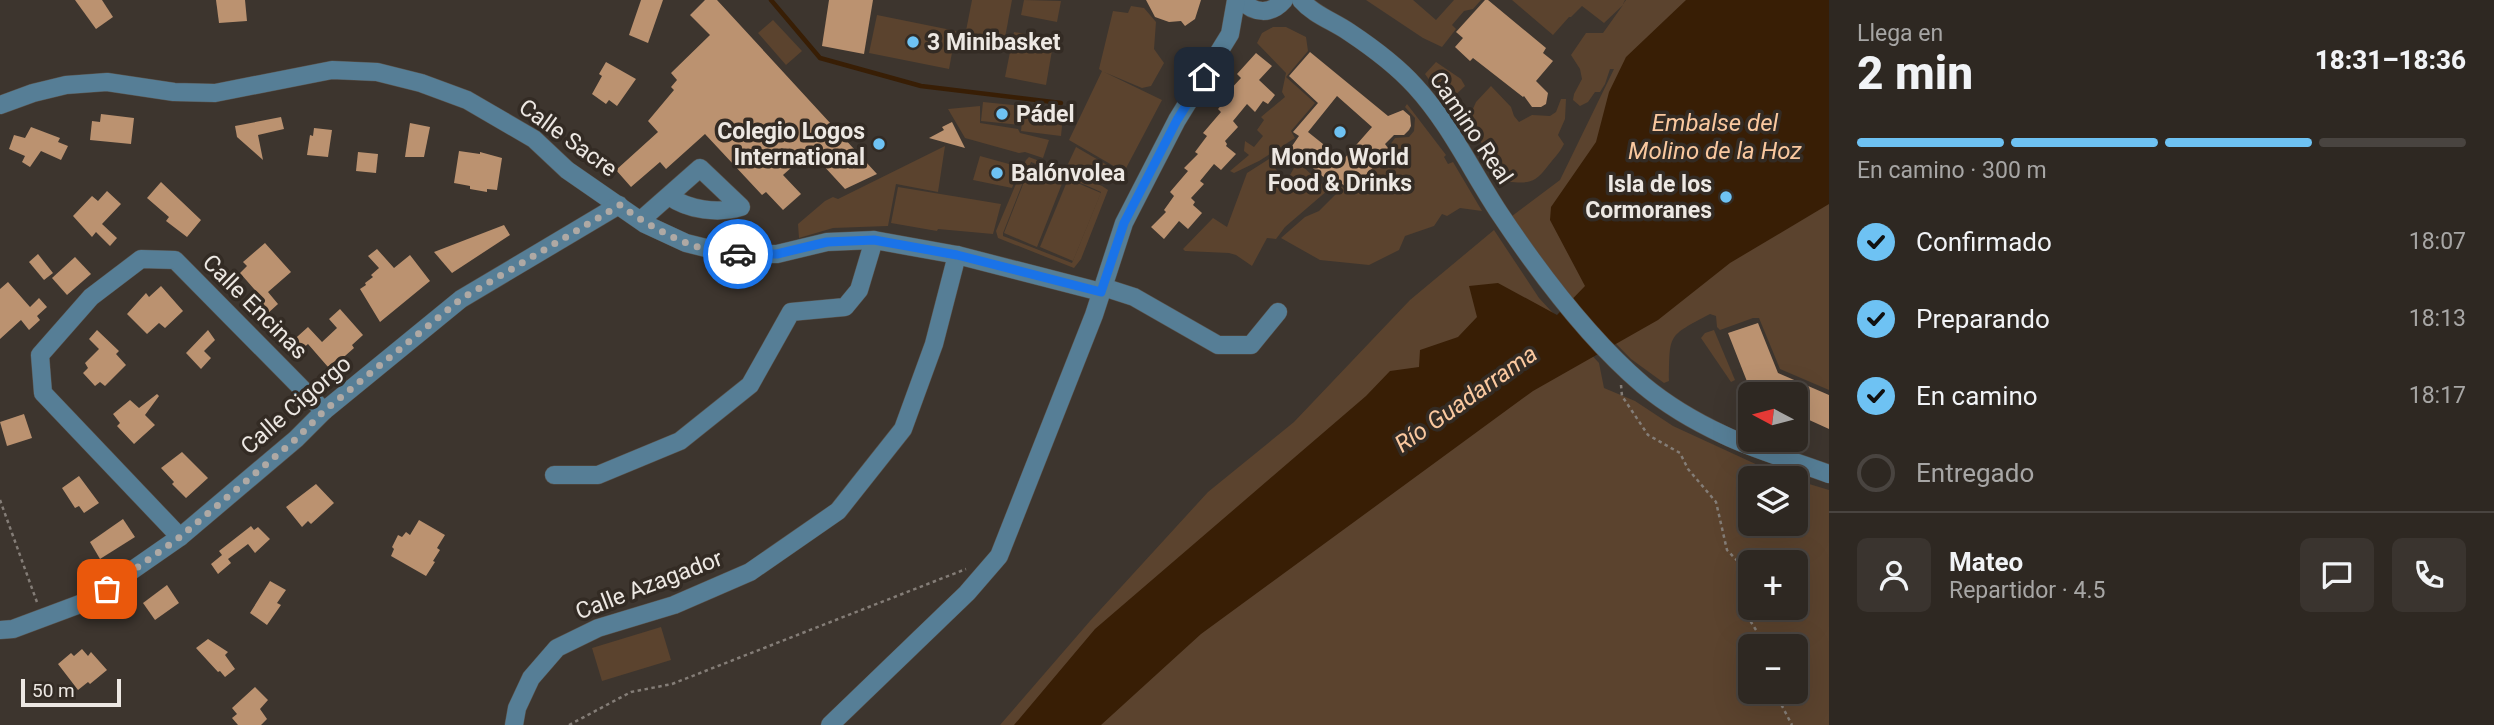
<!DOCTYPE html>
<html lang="es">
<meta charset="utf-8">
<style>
:root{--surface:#2e2822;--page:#3a342f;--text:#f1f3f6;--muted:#a7a6a5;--line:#494440;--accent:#6ec2f3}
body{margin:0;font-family:Roboto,sans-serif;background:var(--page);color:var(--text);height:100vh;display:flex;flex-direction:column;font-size:26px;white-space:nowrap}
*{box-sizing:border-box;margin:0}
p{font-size:23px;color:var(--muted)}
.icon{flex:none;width:38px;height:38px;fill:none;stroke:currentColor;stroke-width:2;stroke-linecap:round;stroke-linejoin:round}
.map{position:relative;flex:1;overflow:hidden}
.drawer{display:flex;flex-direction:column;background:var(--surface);width:665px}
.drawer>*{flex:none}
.needle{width:46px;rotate:277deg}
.fabs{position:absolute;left:1738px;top:382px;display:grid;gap:14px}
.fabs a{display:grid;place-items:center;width:70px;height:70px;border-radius:10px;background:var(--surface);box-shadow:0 7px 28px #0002,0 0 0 2px var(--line);font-size:35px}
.scale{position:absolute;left:21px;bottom:18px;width:100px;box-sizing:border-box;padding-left:7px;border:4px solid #ede8e3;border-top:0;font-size:19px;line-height:24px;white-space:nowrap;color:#ede8e3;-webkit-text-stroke:5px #332b24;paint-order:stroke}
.pin{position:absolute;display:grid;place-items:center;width:60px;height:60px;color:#fff;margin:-30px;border-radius:14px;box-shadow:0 4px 10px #0006}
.courier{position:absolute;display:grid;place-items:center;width:70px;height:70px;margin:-35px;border:5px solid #1a73e8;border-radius:50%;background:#fff;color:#222;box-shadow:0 2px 9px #0007}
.head em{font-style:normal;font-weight:800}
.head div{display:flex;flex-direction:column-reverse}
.head{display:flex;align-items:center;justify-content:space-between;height:119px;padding:0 28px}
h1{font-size:46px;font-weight:800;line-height:52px}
.bar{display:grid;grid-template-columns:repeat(4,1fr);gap:10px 7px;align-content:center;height:84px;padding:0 28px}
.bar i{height:9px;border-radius:5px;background:var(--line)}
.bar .on{background:var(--accent)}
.bar p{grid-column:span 4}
.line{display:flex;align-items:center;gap:18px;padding:0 28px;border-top:2px solid var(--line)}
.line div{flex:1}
.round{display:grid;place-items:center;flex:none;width:74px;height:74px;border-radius:10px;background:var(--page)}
ol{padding:0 28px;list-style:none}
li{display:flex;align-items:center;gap:21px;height:77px}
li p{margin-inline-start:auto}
li .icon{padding:7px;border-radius:50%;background:var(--accent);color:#111;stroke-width:4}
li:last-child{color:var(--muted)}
li i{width:38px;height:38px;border:4px solid var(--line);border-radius:50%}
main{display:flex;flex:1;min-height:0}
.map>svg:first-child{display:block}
.green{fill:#5b432e;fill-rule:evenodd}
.water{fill:#381e05}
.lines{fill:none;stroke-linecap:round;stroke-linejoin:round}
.stream{stroke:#381e05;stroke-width:4.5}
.building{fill:#bb9270;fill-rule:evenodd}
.minor-casing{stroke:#59524b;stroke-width:19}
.path{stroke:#847d77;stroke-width:2.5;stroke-dasharray:3.5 3.5;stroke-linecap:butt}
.minor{stroke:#567e96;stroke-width:18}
.done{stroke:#afa9a4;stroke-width:7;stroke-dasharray:0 12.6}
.route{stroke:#1a73e8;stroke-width:9}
.poi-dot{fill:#6ec2f3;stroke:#332b24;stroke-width:2.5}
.labels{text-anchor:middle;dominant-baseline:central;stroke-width:7;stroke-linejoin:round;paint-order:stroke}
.poi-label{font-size:23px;font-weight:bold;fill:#ede8e3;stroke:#332b24;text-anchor:start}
.street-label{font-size:23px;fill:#ede8e3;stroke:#332b24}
.water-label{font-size:24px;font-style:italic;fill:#fac89f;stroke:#332b24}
</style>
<main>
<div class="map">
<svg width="1829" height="725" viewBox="0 0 1829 725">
<rect width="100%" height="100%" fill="#3d352e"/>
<g class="green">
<path d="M972,0H1012L1004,43L965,36Z"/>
<path d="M1024,0L1061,1L1057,22L1021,15Z"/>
<path d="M1366,0H1413L1436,20L1454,0H1481L1473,9L1464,11L1452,25L1456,29L1442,47L1423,38Z"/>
<path d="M1512,0H1625L1623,4L1626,0H1829V390L1780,369L1759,318H1753L1720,330L1717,327L1716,316L1710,314C1667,337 1670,333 1669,381L1664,383L1631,359L1572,299L1541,265L1512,216L1560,180L1614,69H1610L1605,84L1600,92H1595L1588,102L1580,106L1573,100L1574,94L1582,79L1580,69L1571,55L1586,33H1603L1623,5L1604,23L1582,6L1571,17H1569L1553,35Z"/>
<path d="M1131,6L1144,8L1156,22L1154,49L1164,63L1151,86L1142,88L1104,72L1162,100L1124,172L1069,140L1102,71L1099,69L1113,11L1128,13Z"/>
<path d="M877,15L956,31L949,69L869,53Z"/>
<path d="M773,20L802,51L786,65L758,33Z"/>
<path d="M1273,27H1286L1306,37L1308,51L1286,77L1315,103L1291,131L1295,138L1259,161L1234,173L1230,171L1249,155L1244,151L1245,141L1254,147L1263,136L1257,130L1264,120L1261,117L1285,97L1282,92L1286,73L1257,43L1262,33Z"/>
<path d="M1014,32L1054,39L1046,85L1005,77Z"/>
<path d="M1436,62L1461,79L1465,86L1450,100L1442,98L1425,74Z"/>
<path d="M1491,86L1511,107L1514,116L1519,122L1532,115L1550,116L1556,112L1561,99H1566L1565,119L1558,135L1564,144C1559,154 1553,159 1547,167C1534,184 1529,183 1508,182L1489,156L1468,120L1476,102Z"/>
<path d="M983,102L1023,106L1021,125L981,121Z"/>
<path d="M1407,104L1446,155L1444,157L1448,164L1453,162L1482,211L1460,208L1447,216L1442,214L1434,226L1405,236L1399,250L1369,265L1320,260L1281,238L1305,217L1319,211L1337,193L1341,186L1345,189L1357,178L1361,182L1370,173V168H1374L1392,148L1390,145L1395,138L1409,137L1414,131L1415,118L1405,107Z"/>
<path d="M980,106V123L1018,129L1020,133L1049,140L1043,158L1025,152L1019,153L965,138L948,109Z"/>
<path d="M1023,111L1063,116L1061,136L1021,131Z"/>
<path d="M945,146L938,192L896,184L888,226L833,228L799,238L798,224L825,201L833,197L838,199Z"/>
<path d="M1076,147L1107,165L1099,180L1068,164Z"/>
<path d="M1284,149L1328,190L1285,227L1276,239L1267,238L1252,266L1236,255L1229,253L1185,251L1183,249L1213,218L1227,227L1247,173L1269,159L1280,175H1290L1294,168L1290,159L1284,155L1275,160L1272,157Z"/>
<path d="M980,156L1020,167L1012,188L973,180Z"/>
<path d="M1029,157L1102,186L1108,190L1081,259L1074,268L998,238L996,231L1026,160ZM1031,162L1062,175L1031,164L1004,233L1037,247L1065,176L1101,192L1072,263L1003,236V233Z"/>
<path d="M1068,179L1101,193L1073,261L1040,247Z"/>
<path d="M898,187L1001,204L993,234L938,229L937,231L891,223Z"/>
<path d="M1494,230L1539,298L1599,363L1604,388L1635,401L1673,426L1786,478H1750V523H1796V480L1829,490V725H1000L1090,621L1208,492L1294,422L1410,300ZM1750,562H1796V607H1750ZM1750,646H1796V691H1750Z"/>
<path d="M1714,330L1735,380L1731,382L1701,338L1705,333Z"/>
<path d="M661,627L671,660L602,681L592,648Z"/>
</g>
<path class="water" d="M1686,0H1829V204L1730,263L1658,320L1533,391L1201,634L1101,725H1014L1095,629L1366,396L1390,371L1419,367L1420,350L1458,337L1477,317L1469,286L1498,283L1557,315L1585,286L1550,220L1551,207L1596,142L1609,92L1626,57Z"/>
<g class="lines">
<path class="stream" d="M771,0L820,58L921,86L1061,103"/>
</g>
<g class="building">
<path d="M75,0H102L113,17L96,29Z"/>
<path d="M216,0H245L247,21L219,23Z"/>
<path d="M641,0H663L648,43L629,35Z"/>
<path d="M705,0H717L877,174L845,189L810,151L783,175L801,194L783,210L766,192L762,195L705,134L666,169L660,162L631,187L616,170L658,132L648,121L674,90L671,87L677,80L671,73L710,35L690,15Z"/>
<path d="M829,0H873L864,54L822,46Z"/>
<path d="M1146,0H1201L1195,19L1185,26L1181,21L1169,22L1155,17Z"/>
<path d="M1485,0H1488L1546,48L1543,53L1553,61L1536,81L1548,93L1546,104L1541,107H1532L1524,96L1523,97L1473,58L1470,61L1455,47L1463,38L1456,32Z"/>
<path d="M1310,52L1388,116L1403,110L1410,116L1411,126L1409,130L1404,135H1394L1385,144L1388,148L1379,161L1361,180L1356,175L1346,187L1337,180L1333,185L1290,149L1299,136L1293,132L1318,103L1289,76ZM1337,96L1372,127L1343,160L1308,132Z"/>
<path d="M1256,53L1272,66L1259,80L1275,95L1268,104L1263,101L1255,112L1247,104L1233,121L1238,127L1225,141L1227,144L1226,146L1236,154L1221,170L1214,164L1200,181L1204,184L1191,198L1195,202L1193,205L1202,213L1188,229L1179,221L1164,239L1151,227L1166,212L1164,210L1174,196L1170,192L1188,171L1184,168L1198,154L1195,152L1207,136L1203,133L1221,112L1218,109L1231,94L1228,92L1241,78L1237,74Z"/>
<path d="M606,62L636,79L617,106L609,100L606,104L592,94L602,76L599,74Z"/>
<path d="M101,114L134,118L131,144L90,140L92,121L100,122Z"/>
<path d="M281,117L284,129L258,135L263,160L237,137L235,126Z"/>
<path d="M952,122L965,148L929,138L944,130L942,127Z"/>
<path d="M410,123L430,127L424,157H405Z"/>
<path d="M31,127L60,138L58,142L68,146L61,160L41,151L30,167L22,162L25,156L9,149L14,135L25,138Z"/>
<path d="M314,128L332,130L328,157L307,155L310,135L313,136Z"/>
<path d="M459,151L480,154V152L502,158L497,190L487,189V192L470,189V186L454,183Z"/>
<path d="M358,152L378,154L376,173L356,171Z"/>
<path d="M161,182L201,220L187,237L166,221L169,217L147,198Z"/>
<path d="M107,191L121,204L102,224L117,238L110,246L96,232L92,237L73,216L92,196L98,201Z"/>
<path d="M504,225L510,235L452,273L434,252Z"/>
<path d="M265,243L291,272L268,292L278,304L267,314L256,303L262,298L240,273L247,266L243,262Z"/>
<path d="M377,249L394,268L410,255L430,281L380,322L360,289L366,285L365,283L373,277L371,275L379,268L368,256Z"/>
<path d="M38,254L53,273L44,280L29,262Z"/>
<path d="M75,257L91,274L67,295L52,278Z"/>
<path d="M8,282L30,307L39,298L47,307L37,316L40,320L29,330L21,320L0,339V289Z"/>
<path d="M161,286L183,311L165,328L159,323L147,334L127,314L146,293L149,297Z"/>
<path d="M340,309L363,335L352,345L354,348L337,363L335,361L328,367L308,344L296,354L288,345L308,327L322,342L337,328L329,319Z"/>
<path d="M1758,323L1778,373L1829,395V429L1796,414V394H1757L1748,384L1728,333Z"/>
<path d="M97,330L119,351L116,354L126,365L105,386L100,382L95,386L83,373L88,368L85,363L99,349L89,339Z"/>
<path d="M208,330L215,340L204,351L211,358L201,369L186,353Z"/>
<path d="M157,394L159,396L145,415L155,425L134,444L117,426L120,423L113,414L130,400L139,408Z"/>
<path d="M24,414L32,438L7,446L0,422Z"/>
<path d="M182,452L208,478L186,498L172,484L174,482L161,468Z"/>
<path d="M79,476L99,503L84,513L79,506L75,508L62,488Z"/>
<path d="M316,484L334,503L311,524L308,521L302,527L286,507Z"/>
<path d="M123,519L135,537L100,559L90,542Z"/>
<path d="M419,520L445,535L437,548L440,550L433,561L435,562L426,576L391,556L394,549L392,547L398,535L402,537L406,532L410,535Z"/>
<path d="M251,526L254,530L258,527L270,539L255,553L248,544L228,559L231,563L218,574L211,564L222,555L219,551Z"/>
<path d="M270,581L286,590L277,603L281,605L267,625L250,613Z"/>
<path d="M167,585L179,603L155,620L143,603Z"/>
<path d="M208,639L228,652L225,655L235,669L225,677L220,671L218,672L196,648Z"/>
<path d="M82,649L88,656L91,652L107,670L90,684L88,682L78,690L58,664L71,653L74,656Z"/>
<path d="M255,687L268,700L260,709L267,719L261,725H238L232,718L237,714L232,708Z"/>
</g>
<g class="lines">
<defs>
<g id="minor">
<path d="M1241,0C1254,14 1271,15 1284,0"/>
<path d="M1301,0C1314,15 1333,21 1349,32C1373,48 1396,65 1415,86C1450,124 1472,172 1500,214C1540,274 1588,338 1643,385C1667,405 1696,422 1724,435C1757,451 1795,461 1829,474"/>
<path d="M0,105L33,93L66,85L107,82L174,92L215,93L332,70L377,72L421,83L467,100L534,139L567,170L645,224L686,243L730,254H777L827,242L874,240L957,255L1101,292"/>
<path d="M641,220L700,168L741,207C718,214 688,210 669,196"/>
<path d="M1103,287L1134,297L1218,345H1251L1278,312"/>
<path d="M554,475H598L680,441L750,385L791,312L845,307L859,290L874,240"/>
<path d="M180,537L43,393L40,355L91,297L141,259L175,260L324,411"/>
<path d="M0,630L13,629L88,601L180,537L296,439L324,411L461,299L619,205"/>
<path d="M514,725L517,708L531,678L557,648L598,628L674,605L750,572L838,511L903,429L934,344L957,255"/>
<path d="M830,725L967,593L999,556L1094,315L1124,223L1177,120L1230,34L1236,0"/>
</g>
</defs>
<use href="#minor" class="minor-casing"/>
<g class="path">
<path d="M1621,385L1622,396L1648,435L1680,453L1688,469L1716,502L1727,550L1749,573L1750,606"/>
<path d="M0,500L38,605"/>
<path d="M1750,607L1751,622L1766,646"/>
<path d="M1782,691L1781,704L1792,725"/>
<path d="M569,725L631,692L672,684L966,569"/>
</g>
<use href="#minor" class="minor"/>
</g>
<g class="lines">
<path class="done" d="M107,589L180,537L296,439L324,411L461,299L620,205C651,228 697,254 738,254"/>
<path class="route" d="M738,254H777L827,242L874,240L957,255L1101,292L1124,223L1177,120L1204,77"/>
</g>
<g class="poi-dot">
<circle cx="913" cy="42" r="7"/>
<circle cx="1002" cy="114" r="7"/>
<circle cx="1340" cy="132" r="7"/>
<circle cx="879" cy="144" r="7"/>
<circle cx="997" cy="173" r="7"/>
<circle cx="1726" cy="197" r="7"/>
</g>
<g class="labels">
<g class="poi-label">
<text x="927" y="42">3 Minibasket</text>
<text x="1016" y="114">Pádel</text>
<text x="865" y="131" text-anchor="end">Colegio Logos<tspan x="865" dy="26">International</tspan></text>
<text x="1340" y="157" text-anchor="middle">Mondo World<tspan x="1340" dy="26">Food &amp; Drinks</tspan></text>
<text x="1011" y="173">Balónvolea</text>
<text x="1712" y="184" text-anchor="end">Isla de los<tspan x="1712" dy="26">Cormoranes</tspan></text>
</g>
<g class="street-label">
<text transform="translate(1471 128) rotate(56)">Camino Real</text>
<text transform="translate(568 138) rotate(36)">Calle Sacre</text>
<text transform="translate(255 307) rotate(45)">Calle Encinas</text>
<text transform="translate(296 405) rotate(-41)">Calle Cigorgo</text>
<text transform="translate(649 585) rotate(-21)">Calle Azagador</text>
</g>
<g class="water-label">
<text x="1715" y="123">Embalse del<tspan x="1715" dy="28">Molino de la Hoz</tspan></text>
<text transform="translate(1466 399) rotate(-35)">Río Guadarrama</text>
</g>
</g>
</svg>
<div class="fabs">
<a><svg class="needle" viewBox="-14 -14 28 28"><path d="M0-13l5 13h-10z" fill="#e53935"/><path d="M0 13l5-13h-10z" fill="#a7a6a5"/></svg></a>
<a><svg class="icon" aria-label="layers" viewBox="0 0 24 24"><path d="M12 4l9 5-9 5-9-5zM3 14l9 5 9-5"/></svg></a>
<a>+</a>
<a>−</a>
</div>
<div class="scale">50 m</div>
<div class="pin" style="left:107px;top:589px;background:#ea580c"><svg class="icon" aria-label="bag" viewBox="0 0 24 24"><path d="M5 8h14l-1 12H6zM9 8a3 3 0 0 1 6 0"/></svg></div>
<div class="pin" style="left:1204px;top:77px;background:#1f2937"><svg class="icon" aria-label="home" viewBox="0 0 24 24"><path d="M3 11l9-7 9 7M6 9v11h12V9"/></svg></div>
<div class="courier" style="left:738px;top:254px"><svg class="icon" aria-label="car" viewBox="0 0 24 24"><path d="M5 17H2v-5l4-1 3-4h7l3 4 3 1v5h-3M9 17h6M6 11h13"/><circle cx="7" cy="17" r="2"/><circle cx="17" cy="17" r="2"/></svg></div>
</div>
<section class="drawer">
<div class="head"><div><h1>2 min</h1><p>Llega en</p></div><em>18:31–18:36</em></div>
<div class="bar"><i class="on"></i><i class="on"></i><i class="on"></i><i></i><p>En camino · 300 m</p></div>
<ol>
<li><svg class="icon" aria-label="check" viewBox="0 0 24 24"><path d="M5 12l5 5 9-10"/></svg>Confirmado<p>18:07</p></li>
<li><svg class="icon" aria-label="check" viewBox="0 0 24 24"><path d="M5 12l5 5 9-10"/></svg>Preparando<p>18:13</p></li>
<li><svg class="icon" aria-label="check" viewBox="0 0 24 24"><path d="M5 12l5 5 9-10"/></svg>En camino<p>18:17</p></li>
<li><i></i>Entregado</li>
</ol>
<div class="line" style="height:126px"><a class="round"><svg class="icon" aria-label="person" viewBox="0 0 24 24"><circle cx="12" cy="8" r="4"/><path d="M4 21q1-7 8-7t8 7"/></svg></a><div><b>Mateo</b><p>Repartidor · 4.5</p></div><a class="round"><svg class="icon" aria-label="chat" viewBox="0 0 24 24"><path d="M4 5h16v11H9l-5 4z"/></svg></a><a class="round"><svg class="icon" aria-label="phone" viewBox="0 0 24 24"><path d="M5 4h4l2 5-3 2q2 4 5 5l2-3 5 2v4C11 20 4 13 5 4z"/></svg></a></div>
</section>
</main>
